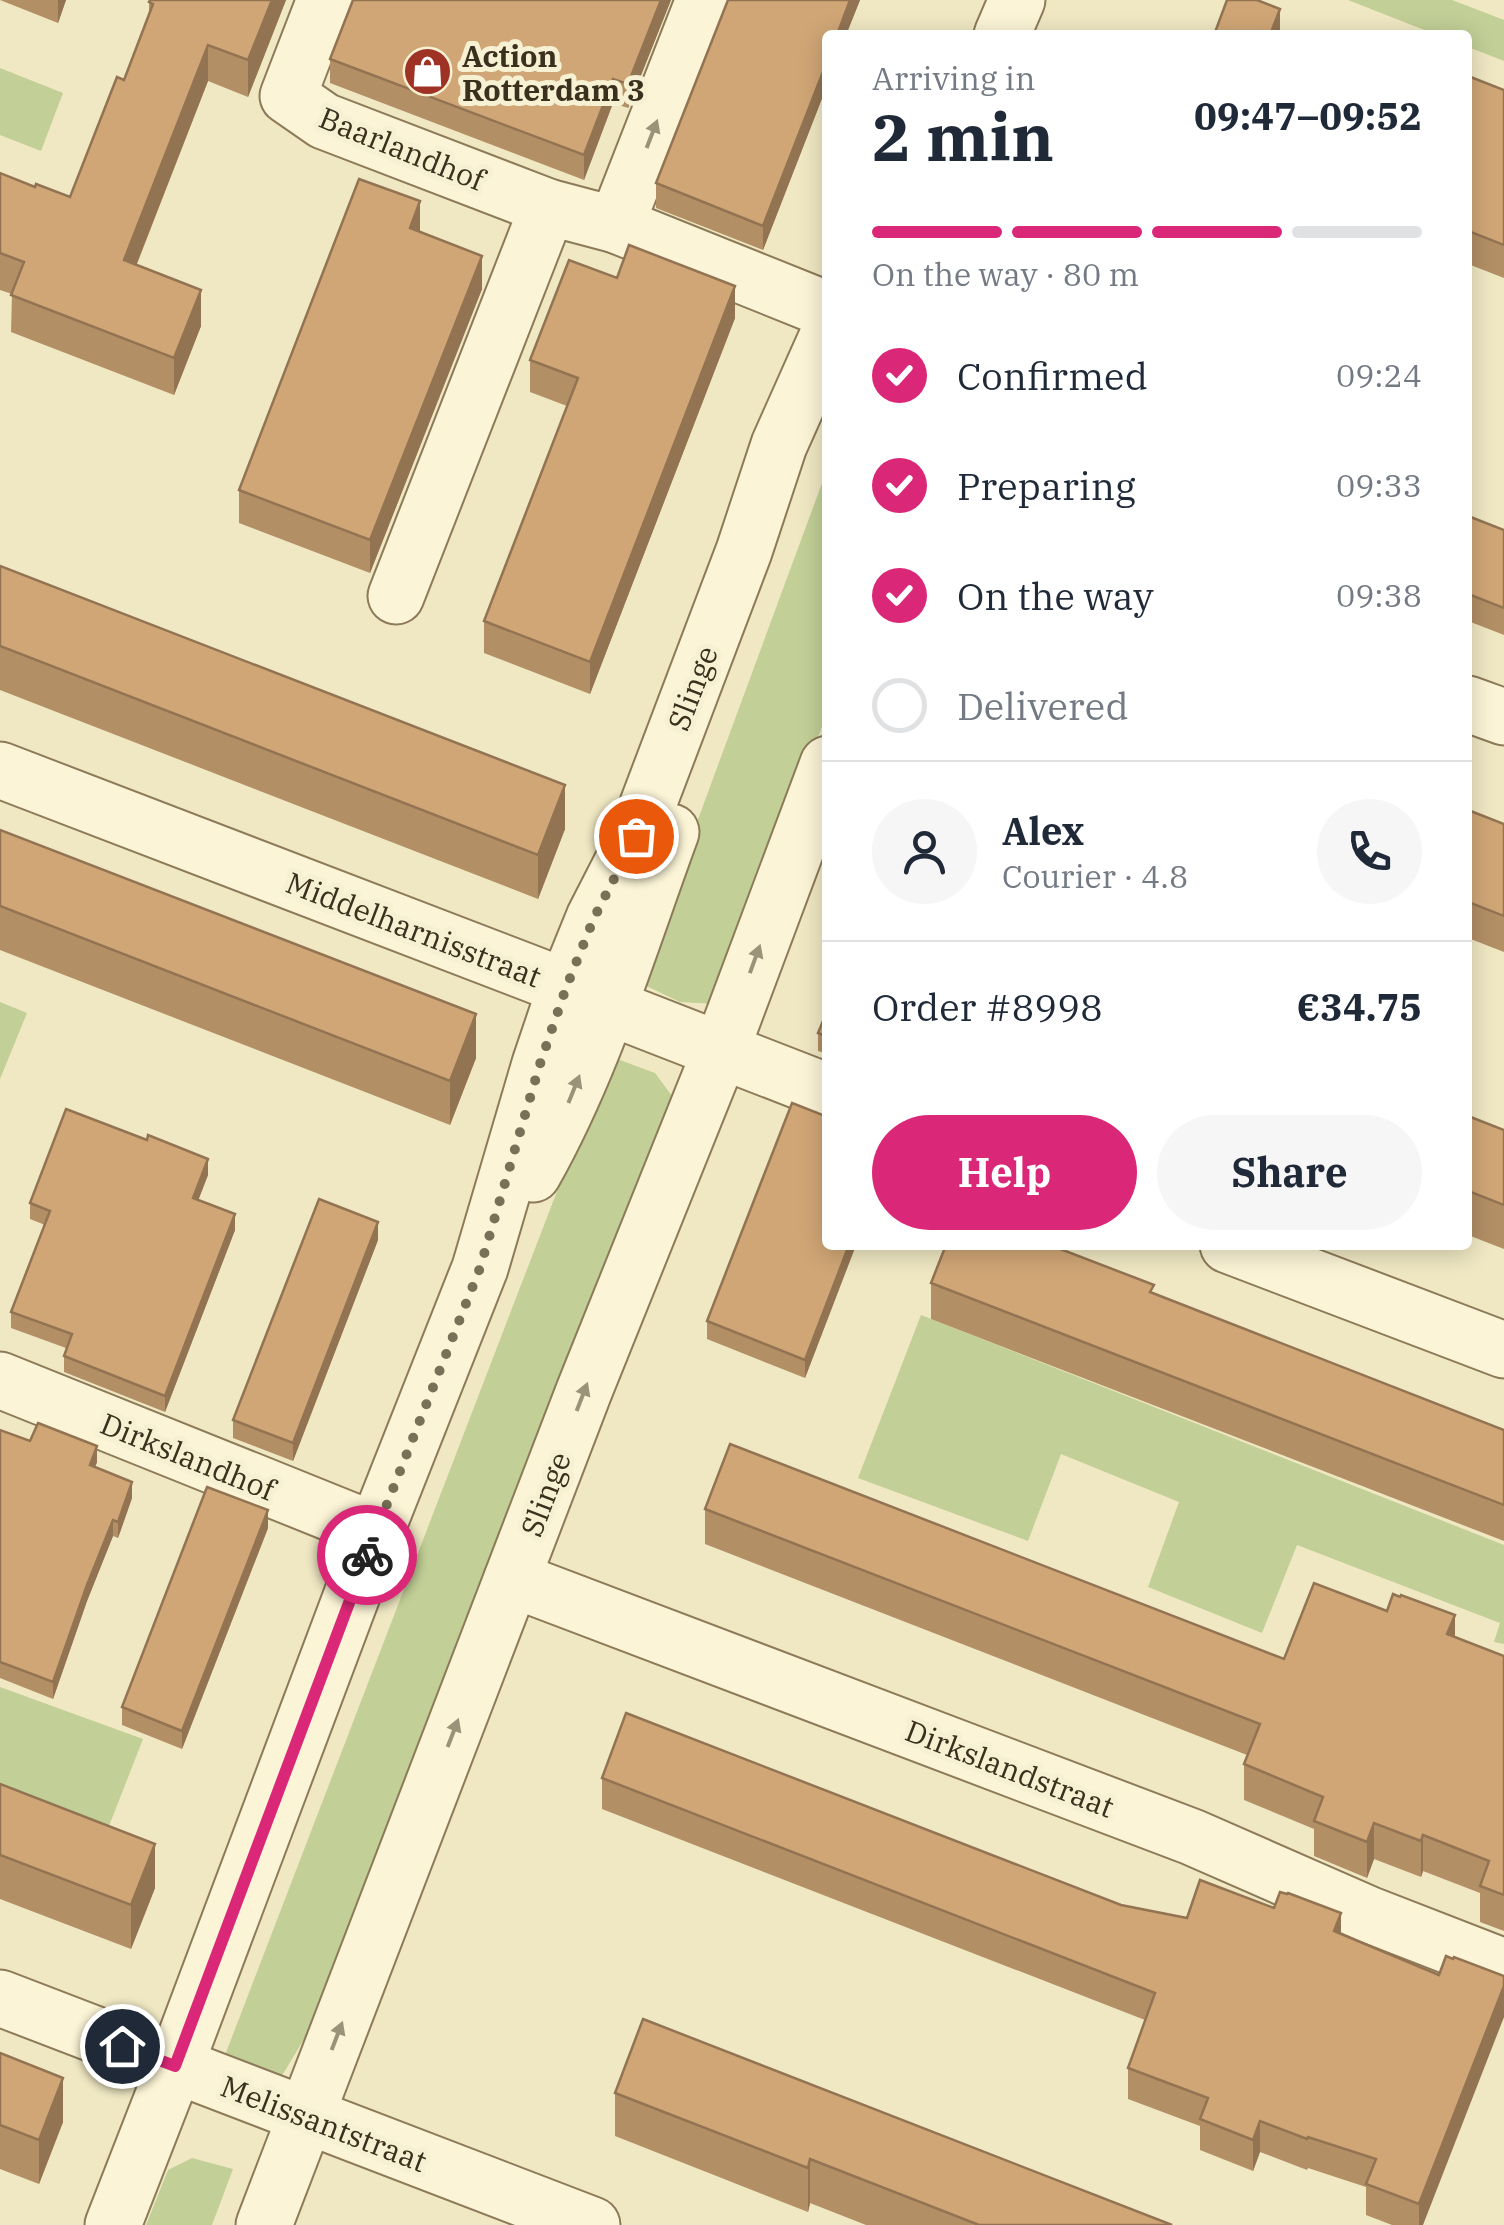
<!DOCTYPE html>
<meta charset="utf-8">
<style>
:root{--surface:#fff;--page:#f6f6f7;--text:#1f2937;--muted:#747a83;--line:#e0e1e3;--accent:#db2777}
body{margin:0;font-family:"IBM Plex Serif",serif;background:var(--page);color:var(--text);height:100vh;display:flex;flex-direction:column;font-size:38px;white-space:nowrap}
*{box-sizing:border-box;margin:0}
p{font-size:32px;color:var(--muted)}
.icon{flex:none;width:55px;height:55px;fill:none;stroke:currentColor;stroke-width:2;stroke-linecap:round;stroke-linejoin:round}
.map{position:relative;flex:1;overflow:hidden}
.sheet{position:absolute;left:822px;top:30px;width:650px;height:1220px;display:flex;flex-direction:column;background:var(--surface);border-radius:10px;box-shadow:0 5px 25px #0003}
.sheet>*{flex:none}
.pin{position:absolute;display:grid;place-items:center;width:85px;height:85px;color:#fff;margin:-42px;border:5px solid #fff;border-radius:50%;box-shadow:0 2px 10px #0007}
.courier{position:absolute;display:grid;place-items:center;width:100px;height:100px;margin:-50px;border:8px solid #db2777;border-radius:50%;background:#fff;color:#222;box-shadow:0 2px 12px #0007}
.headline em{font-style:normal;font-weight:800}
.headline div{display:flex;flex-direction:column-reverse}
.headline{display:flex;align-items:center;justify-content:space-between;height:170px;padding:0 50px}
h1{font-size:65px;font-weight:800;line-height:75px}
.bar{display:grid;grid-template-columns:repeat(4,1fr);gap:15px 10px;align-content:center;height:120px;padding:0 50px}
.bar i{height:12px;border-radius:8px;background:var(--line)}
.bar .current{background:var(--accent)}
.bar p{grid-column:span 4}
.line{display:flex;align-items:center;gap:25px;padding:0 50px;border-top:2px solid var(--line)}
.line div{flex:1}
.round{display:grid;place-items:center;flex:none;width:105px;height:105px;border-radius:52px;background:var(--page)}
ol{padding:0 50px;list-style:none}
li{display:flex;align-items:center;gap:30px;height:110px}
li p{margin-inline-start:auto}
li .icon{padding:10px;border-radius:50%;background:var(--accent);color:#fff;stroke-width:4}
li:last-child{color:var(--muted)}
li i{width:55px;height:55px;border:5px solid var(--line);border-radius:50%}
.action{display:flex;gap:20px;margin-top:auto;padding:20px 50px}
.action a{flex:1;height:115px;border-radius:60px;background:var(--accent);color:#fff;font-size:40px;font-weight:800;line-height:115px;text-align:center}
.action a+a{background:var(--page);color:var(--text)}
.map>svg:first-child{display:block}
.green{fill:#c2cf96}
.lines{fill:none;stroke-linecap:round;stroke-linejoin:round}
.minor-casing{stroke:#8c7a58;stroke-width:59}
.minor{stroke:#fbf4d6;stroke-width:55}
.wall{fill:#b38f65}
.shaded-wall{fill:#927453}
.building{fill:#d0a676;stroke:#927453;stroke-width:2.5}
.oneway{fill:#9b927a}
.done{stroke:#7a7057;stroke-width:10;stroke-dasharray:0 18}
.route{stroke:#db2777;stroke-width:12}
.labels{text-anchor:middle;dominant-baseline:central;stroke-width:10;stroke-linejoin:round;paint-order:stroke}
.poi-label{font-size:30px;font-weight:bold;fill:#3b2f1d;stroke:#f7f1d3;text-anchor:start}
.street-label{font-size:30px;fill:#3b2f1d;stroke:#f7f1d3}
</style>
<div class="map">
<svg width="1504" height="2225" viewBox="0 0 1504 2225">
<rect width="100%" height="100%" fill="#f0e8c3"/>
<g class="green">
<path d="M1348,0H1452L1504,20V61L1468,47V35H1437Z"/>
<path d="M0,68L63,93L41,151L0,135Z"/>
<path d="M827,474V714L714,1004L680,1002L638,982L825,475Z"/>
<path d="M0,1002L27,1013L0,1079Z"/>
<path d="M609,1056L655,1073L675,1100L310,2029L277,2084L222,2063Z"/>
<path d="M921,1315L1504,1545V1644L1494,1642L1500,1623L1297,1545L1262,1633L1148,1587L1179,1502L1061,1454L1028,1541L858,1478Z"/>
<path d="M0,1687L143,1739L109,1826L0,1785Z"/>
<path d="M192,2158L233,2169L212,2225H146L168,2170Z"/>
</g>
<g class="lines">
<defs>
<g id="minor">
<path d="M325,0L288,96L324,121L548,207L616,225L828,310"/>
<path d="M1002,35L1017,0"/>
<path d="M616,225L704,0"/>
<path d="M396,596L548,207"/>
<path d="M1468,704L1504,717"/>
<path d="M0,770L566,987L617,1010L828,1092"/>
<path d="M533,1174C593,1068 629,946 671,832"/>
<path d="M1228,1245L1504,1350"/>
<path d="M0,1380L376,1531"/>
<path d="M512,1579L1192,1837L1370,1915L1504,1967"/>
<path d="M0,1998L592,2225"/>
<path d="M113,2225L175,2066L376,1531L480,1268L540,1064L566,987L594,918L636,836L744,551L779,445L828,335"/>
<path d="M264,2225L584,1391L721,1050L828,764"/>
</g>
</defs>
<use href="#minor" class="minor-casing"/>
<use href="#minor" class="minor"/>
</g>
<g class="wall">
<path d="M0,0H66L58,23Z"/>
<path d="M286,0L248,97L208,81L137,264L201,326L174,395L11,332L12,294L0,290V173L35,187L70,197L124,80L149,16V2Z"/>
<path d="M353,0H671L628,108L613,103L584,180L330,83V59Z"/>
<path d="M728,0H860L846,35H828V83L763,250L656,208V183Z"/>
<path d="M1468,76L1504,90V278L1468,264Z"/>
<path d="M420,232L482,289L370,573L239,523V490Z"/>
<path d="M617,278L735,318L590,694L484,653V621L567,406L530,392V360Z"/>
<path d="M1468,515L1504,530V635L1468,621Z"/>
<path d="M0,566L565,829L538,899L0,690Z"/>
<path d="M1468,810L1504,824V952L1468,938Z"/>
<path d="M0,830L476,1058L450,1125L0,950Z"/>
<path d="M828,1009V1054L818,1051V1033Z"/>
<path d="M1468,1116L1504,1130V1249L1468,1235Z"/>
<path d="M208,1175L198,1200L235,1230L165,1412L64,1372V1356L66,1348L11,1328V1312L45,1225L30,1219V1203Z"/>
<path d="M378,1240L293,1461L233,1438V1420Z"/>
<path d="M828,1245H856L805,1378L707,1339V1321Z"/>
<path d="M931,1283L1154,1294L1504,1430V1541L931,1319Z"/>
<path d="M0,1430L30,1441L97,1462L95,1467L132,1498L118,1538L113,1536L87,1601L53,1699L0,1678Z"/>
<path d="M705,1509L1284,1659L1455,1637L1504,1656V1931L1480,1922V1893L1423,1871L1421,1877L1374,1859L1367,1878L1314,1856V1829L1244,1800V1764L1247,1755L705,1544Z"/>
<path d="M268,1528L182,1749L122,1725V1707Z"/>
<path d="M602,1778L1121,1905L1187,1918L1341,1934L1439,1975L1423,2225H1392L1366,2215V2187L1308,2168L1307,2170L1260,2152L1253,2171L1200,2150V2126L1128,2099V2068L1145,2020L602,1809Z"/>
<path d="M0,1784L155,1888L131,1949L0,1899Z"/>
<path d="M0,2053L63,2122L39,2184L0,2169Z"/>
<path d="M615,2093L1172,2225H866L810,2203L808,2212L615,2136Z"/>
</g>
<g class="shaded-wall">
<path d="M58,0H66L58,23Z"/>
<path d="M272,0H286L248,97V60Z"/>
<path d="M661,0H671L628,108V84Z"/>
<path d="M850,0H860L846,35H837Z"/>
<path d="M1280,9V35H1270Z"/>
<path d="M208,45V81L124,296V260Z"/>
<path d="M828,59V83L763,250V226Z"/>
<path d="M613,79V103L584,180V155Z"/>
<path d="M420,201V234L410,228Z"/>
<path d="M482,256V289L370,573V540Z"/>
<path d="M735,286V318L590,694V662Z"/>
<path d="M201,290V326L174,395V358Z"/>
<path d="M565,785V829L538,899V855Z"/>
<path d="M476,1014V1058L450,1125V1081Z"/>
<path d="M208,1159V1175L193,1214V1198Z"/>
<path d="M235,1214V1230L165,1412V1396Z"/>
<path d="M378,1222V1240L293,1461V1443Z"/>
<path d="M849,1245H856L805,1378V1360Z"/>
<path d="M97,1446V1462L90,1481V1465Z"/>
<path d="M132,1482V1498L118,1538V1522Z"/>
<path d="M268,1510V1528L182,1749V1731Z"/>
<path d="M113,1520V1536L87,1601L53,1699V1682L87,1585Z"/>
<path d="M1455,1615V1651L1447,1634Z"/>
<path d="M1374,1823V1859L1367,1878V1842Z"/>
<path d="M1423,1835V1871L1421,1877V1841Z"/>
<path d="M155,1844V1888L131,1949V1905Z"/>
<path d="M1341,1913V1945L1334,1931Z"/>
<path d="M1504,1986V2017L1423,2225H1419V2204Z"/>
<path d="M63,2078V2122L39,2184V2140Z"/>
<path d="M1260,2121V2152L1253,2171V2140Z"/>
<path d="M810,2159V2203L808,2212V2168Z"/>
</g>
<g class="building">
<path d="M150,0H272L248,60L208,45L124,260L201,290L174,358L11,295L24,262L0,253V173L35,187L36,184L70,197L117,77L124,80L153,4L149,2Z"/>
<path d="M353,0H661L628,84L613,79L584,155L330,59Z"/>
<path d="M728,0H850L837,35H828V59L763,226L656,183Z"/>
<path d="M1227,0H1257L1280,9L1270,35H1214Z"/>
<path d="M1468,76L1504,90V245L1468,231Z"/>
<path d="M359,179L420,201L410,228L482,256L370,540L239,490Z"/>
<path d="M629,245L735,286L590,662L484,621L578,378L530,360L569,260L617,278Z"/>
<path d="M1468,516L1504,530V608L1468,594Z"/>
<path d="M0,566L565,785L538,855L0,646Z"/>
<path d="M1468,810L1504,824V916L1468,902Z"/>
<path d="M0,830L476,1014L450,1081L0,906Z"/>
<path d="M828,1009V1037L818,1033Z"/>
<path d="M792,1103L828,1117V1245H849L805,1360L707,1321Z"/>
<path d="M66,1109L147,1140L148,1135L208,1159L193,1198L235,1214L165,1396L64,1356L72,1334L11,1312L50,1211L30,1203Z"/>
<path d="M1468,1116L1504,1130V1205L1468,1191Z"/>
<path d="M319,1199L378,1222L293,1443L233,1420Z"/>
<path d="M946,1245H1050L1154,1285L1150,1292L1504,1430V1505L931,1283Z"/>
<path d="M38,1423L97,1446L90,1465L132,1482L118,1522L113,1520L87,1585L53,1682L0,1662V1430L30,1441Z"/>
<path d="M730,1444L1284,1659L1314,1583L1387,1611L1393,1594L1400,1597L1401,1595L1455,1615L1447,1634L1504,1656V1895L1480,1886L1489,1861L1423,1835L1421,1841L1374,1823L1367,1842L1314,1821L1323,1797L1244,1764L1260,1724L705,1509Z"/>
<path d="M207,1487L268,1510L182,1731L122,1707Z"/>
<path d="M626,1713L1121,1905L1187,1918L1200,1880L1274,1908L1280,1892L1287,1894L1288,1893L1341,1913L1334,1931L1439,1975L1446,1956L1453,1959L1454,1957L1504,1976V1986L1419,2204L1366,2184L1376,2159L1308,2137L1307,2139L1260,2121L1253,2140L1200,2119L1208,2098L1128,2068L1155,1993L602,1778Z"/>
<path d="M0,1784L155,1844L131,1905L0,1855Z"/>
<path d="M643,2019L1172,2225H979L810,2159L808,2168L615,2093Z"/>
<path d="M0,2053L63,2078L39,2140L0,2125Z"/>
</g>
<defs><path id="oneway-solid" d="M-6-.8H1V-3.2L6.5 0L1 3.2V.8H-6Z" transform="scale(2.5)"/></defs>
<g class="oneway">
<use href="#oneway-solid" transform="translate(652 134) rotate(-69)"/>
<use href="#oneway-solid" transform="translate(755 959) rotate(-70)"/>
<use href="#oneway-solid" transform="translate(574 1089) rotate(-68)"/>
<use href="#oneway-solid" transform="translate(582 1397) rotate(-69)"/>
<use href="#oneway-solid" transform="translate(453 1733) rotate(-69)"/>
<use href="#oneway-solid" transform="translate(337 2036) rotate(-69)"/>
</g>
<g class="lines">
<path class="done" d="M367,1555L480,1268L540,1064L566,988L594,918L636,836"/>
<path class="route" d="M122,2046L175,2066L367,1555"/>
</g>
<defs>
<symbol id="shop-disc" viewBox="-11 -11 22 22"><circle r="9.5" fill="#9e3225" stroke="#f7f1d3"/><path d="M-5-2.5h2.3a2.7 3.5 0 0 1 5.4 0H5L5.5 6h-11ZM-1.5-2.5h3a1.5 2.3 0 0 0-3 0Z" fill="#fff"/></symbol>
</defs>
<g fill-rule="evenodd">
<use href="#shop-disc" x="400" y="44" width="55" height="55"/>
</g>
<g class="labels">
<g class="poi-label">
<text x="462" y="55">Action<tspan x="462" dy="34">Rotterdam 3</tspan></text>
</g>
<g class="street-label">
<text transform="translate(402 148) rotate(22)">Baarlandhof</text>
<text transform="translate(692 688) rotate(-69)">Slinge</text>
<text transform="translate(414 929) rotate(21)">Middelharnisstraat</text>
<text transform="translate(188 1456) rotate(22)">Dirkslandhof</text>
<text transform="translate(545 1494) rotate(-69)">Slinge</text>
<text transform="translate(1010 1768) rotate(21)">Dirkslandstraat</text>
<text transform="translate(324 2123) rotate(21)">Melissantstraat</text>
</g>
</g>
</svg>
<div class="pin" style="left:636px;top:836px;background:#ea580c"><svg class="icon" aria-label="bag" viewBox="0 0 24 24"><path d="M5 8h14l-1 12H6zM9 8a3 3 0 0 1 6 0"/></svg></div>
<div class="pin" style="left:122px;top:2046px;background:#1f2937"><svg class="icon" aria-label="home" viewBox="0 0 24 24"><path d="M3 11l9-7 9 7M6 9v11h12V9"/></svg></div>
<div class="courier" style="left:367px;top:1555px"><svg class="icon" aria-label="bike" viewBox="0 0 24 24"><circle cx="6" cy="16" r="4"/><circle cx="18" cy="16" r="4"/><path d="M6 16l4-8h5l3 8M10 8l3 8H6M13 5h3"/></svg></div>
<section class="sheet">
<div class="headline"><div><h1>2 min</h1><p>Arriving in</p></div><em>09:47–09:52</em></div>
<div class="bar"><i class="current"></i><i class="current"></i><i class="current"></i><i></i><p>On the way · 80 m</p></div>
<ol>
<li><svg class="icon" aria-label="check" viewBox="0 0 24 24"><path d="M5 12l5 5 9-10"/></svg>Confirmed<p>09:24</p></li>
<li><svg class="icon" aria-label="check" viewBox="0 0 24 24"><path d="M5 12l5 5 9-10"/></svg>Preparing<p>09:33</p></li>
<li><svg class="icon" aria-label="check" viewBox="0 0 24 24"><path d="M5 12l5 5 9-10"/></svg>On the way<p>09:38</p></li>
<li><i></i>Delivered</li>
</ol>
<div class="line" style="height:180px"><a class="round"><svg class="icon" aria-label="person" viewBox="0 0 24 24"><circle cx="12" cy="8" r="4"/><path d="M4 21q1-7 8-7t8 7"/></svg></a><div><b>Alex</b><p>Courier · 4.8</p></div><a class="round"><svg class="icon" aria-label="phone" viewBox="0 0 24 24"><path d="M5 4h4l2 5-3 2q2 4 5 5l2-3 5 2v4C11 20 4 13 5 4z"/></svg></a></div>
<div class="line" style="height:130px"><div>Order #8998</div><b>€34.75</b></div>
<div class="action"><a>Help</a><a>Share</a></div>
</section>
</div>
